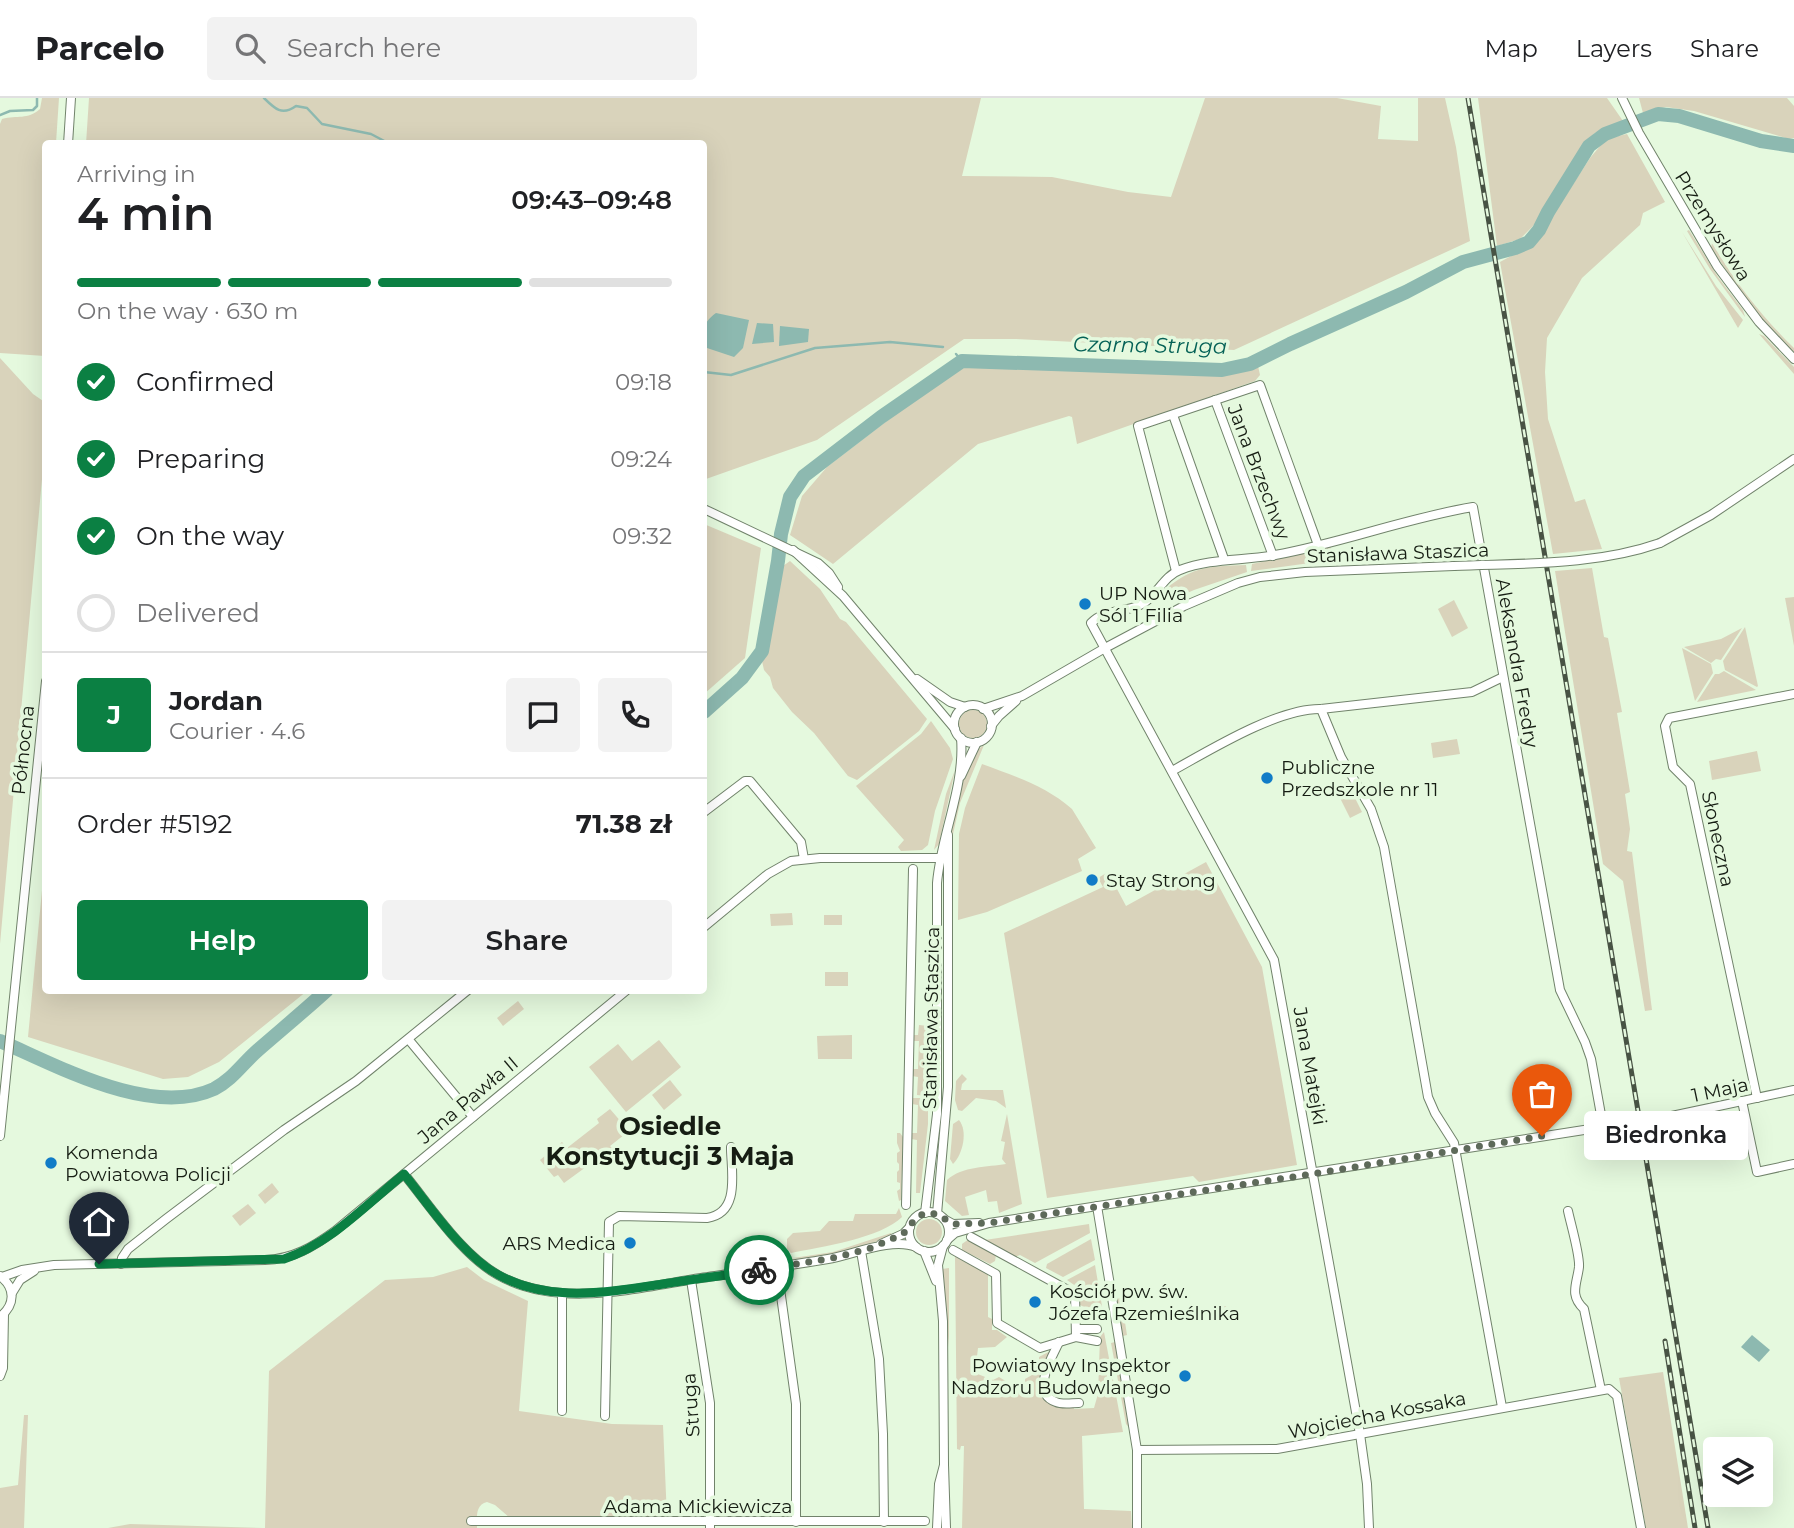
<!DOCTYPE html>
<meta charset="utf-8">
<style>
:root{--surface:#fff;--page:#f2f2f2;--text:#202124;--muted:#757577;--line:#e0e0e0;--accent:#0b8043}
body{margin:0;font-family:Montserrat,sans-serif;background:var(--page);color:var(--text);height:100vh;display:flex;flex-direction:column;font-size:26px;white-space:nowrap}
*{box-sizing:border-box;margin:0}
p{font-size:23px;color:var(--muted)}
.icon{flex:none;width:38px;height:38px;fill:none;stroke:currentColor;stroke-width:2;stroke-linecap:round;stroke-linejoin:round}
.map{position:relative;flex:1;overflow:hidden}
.drawer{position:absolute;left:42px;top:42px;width:665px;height:854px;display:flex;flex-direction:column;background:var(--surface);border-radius:7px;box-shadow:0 7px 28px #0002}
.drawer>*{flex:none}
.tools{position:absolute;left:1703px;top:1339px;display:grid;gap:14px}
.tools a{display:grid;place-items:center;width:70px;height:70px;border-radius:7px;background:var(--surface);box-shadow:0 7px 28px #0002;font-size:35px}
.pin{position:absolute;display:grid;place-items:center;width:60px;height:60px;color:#fff;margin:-72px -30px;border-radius:50% 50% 50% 0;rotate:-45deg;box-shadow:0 0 7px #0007}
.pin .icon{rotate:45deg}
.courier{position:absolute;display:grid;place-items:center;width:70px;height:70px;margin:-35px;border:5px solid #0b8043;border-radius:50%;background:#fff;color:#222;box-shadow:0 2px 9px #0007}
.bubble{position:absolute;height:49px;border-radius:7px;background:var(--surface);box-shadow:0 7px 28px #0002;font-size:23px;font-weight:600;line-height:49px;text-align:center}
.head em{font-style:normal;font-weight:600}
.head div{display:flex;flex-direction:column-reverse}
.head{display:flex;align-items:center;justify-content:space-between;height:119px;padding:0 35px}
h1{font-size:46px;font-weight:600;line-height:52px}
.bar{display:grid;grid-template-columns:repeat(4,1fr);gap:10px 7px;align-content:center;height:84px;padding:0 35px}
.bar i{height:9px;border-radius:5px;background:var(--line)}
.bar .active{background:var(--accent)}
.bar p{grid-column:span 4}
.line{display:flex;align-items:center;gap:18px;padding:0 35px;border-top:2px solid var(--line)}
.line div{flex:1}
.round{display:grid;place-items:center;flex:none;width:74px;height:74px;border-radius:7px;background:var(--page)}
ol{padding:0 35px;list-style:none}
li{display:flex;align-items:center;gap:21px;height:77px}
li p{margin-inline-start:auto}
li .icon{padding:7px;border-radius:50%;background:var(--accent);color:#fff;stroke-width:4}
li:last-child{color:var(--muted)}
li i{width:38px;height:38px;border:4px solid var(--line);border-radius:50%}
.action{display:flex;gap:14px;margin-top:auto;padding:14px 35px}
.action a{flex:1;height:80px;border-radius:7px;background:var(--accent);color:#fff;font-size:28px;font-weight:600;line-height:80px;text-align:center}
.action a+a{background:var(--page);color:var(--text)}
header{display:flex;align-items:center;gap:42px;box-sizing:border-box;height:98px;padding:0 35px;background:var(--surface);border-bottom:2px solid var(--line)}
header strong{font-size:33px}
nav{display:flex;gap:38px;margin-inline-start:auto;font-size:24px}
.search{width:490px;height:63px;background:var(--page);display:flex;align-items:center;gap:18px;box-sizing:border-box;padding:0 24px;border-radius:7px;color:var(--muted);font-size:26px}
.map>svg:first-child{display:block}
.green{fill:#d9d3bb}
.water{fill:#8db9b0}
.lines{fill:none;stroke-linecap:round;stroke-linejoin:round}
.stream{stroke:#8db9b0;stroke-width:2.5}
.river{stroke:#8db9b0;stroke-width:14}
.minor-casing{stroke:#71836b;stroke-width:10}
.minor{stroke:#fff;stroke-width:8}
.rail-casing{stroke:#485344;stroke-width:5}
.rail{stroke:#e5f9de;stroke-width:2.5;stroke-dasharray:8;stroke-linecap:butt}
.minor-bridge-casing{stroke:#71836b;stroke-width:10;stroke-linecap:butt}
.minor-bridge{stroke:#fff;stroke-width:8}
.done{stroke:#5e6a5a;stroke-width:7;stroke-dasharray:0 12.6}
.route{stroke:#0b8043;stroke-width:9}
.poi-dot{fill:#117cc7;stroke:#e5f9de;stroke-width:2.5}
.labels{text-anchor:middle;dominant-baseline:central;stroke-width:7;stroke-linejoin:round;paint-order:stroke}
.street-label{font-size:19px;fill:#161d13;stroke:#e5f9de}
.poi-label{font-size:19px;fill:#161d13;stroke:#e5f9de;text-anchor:start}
.water-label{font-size:21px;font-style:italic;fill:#046156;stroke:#e5f9de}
.district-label{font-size:26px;font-weight:bold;fill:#161d13;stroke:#e5f9de}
</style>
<header>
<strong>Parcelo</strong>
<div class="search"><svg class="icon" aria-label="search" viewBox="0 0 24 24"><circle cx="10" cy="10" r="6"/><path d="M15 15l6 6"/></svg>Search here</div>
<nav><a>Map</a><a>Layers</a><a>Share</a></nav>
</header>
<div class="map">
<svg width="1794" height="1430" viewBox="0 0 1794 1430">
<rect width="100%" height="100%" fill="#e5f9de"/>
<g class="green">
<path d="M42,0H59L56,45L46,46L45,258L0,255V26L2,21C18,17 27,22 40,11Z"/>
<path d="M89,0H981L962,78L1052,79L1128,94L1171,99L1205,0H1337L1381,8L1378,41L1418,43V0H1445L1456,49L1470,143L1234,252L1016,241H964L817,342L706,381H704V46H86Z"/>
<path d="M1478,0H1607L1623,23L1595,35L1581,51L1537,124L1520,141L1497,148Z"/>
<path d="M1639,0H1787L1794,8V40L1789,41L1694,13L1666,9L1643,15Z"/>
<path d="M1627,36L1665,104L1643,115L1640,127L1582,180L1547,240L1545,274L1548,321L1575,404L1585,401L1602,451L1553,456L1500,164L1535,145L1590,60L1606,41Z"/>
<path d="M1689,132L1718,179L1743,212L1745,219L1710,171L1687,133Z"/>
<path d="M1682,134L1716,188L1743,222L1738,230Z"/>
<path d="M1712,145C1735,184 1761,218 1794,250V254L1752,210L1711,150Z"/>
<path d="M1759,236L1764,238L1794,269V276Z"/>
<path d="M0,260L33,296L46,305L45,348L0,846Z"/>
<path d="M961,266L1222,276L1258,268L1260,277L1255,283L1077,346L1072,319L1069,318L978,346L833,466L790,437L802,398L827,369Z"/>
<path d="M704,426L761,450L745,560L704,596Z"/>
<path d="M1331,449L1332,462L1251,473L1252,466Z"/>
<path d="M790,463L820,491L840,521L846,524L927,621L919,633L857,682L848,678L814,635L792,614L773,590L770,579L764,572L762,563L767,550L776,497L783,468Z"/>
<path d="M1246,467L1247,474L1194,492L1167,504L1160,496C1190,469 1206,468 1246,467Z"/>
<path d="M1592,470L1604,539L1608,540L1622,614L1617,615L1630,694L1625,696L1630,731L1627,753L1632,754L1652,912L1645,913L1623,783L1603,766L1555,473Z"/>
<path d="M1794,499V548L1785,500Z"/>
<path d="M1454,502L1468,530L1452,539L1438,511Z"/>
<path d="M1745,529L1758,588L1757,589L1725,572L1723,563Z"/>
<path d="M1742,530L1721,562L1716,561L1711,565L1684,549L1721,541Z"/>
<path d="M1682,550L1711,566L1713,575L1695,603Z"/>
<path d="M1724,573L1756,592L1697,604L1715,576H1719Z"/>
<circle cx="973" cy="626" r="14"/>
<path d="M931,623L950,650L953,661L935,713L928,747L922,752L901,753L898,749L904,742L856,688L921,636Z"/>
<path d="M1457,641L1460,656L1433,660L1431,645Z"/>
<path d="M984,647L960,705L951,745C952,722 963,659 984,647Z"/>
<path d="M1757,653L1761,673L1712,682L1709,663Z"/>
<path d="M982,666C1014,678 1046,688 1072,711L1096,750L1078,761L1082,773L987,814L958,822L959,736L965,710Z"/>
<path d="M955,672L939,746L934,752L946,696Z"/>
<path d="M1347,684L1362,714L1350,720L1335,690Z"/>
<path d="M45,761L46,892L307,893L219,964L188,979L163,981L28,939Z"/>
<path d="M1206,764L1262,869L1297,1067L1199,1084L1193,1078L1047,1100L1004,835L1103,789L1098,780L1108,774L1126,808Z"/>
<path d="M792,815L793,827L771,828L770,816Z"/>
<rect x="824" y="817" width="18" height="10"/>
<rect x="825" y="874" width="23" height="14"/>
<path d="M518,903L524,911L503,928L497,920Z"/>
<path d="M919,927L928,928V998L917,997L918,979L912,978V971H918L919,943H913V937H918Z"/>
<path d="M852,937V961H818L817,938Z"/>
<path d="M659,942L681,969L626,1014L589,969L618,946L632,963Z"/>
<path d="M962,976L967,981L962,986L961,992H1003L1006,1010L996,1003L976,1000L962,1013L958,1012L955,1002L956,983Z"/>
<path d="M670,982L682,997L664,1012L652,997Z"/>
<path d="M912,1000H928V1026L920,1095H916L917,1042L911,1041V1035H917L918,1007L912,1006Z"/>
<path d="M610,1011L629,1033L610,1048L612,1050L564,1085L558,1077L554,1079L540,1062L562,1044L567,1050L599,1025L597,1021Z"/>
<path d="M1007,1016L1022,1106L999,1115L997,1103L988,1104L986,1092L965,1099L969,1117L962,1118L945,1103L947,1082C962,1068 988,1069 1006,1066L1002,1061L1005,1044L1001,1043Z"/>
<path d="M959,1022C968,1033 963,1056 953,1066L950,1061L953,1026Z"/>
<path d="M897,1035H900L903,1039L901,1102L899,1103L897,1093L900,1091V1085L897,1084V1074L899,1072V1066L897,1064V1055L900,1053L897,1045Z"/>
<path d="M272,1085L279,1094L265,1106L258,1097Z"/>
<path d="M248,1106L256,1115L240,1128L232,1118Z"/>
<path d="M899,1110L902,1119C881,1140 821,1149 791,1155L787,1151V1141L793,1135L820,1133L829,1123H853L855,1116H896Z"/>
<circle cx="929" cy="1134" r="13"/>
<path d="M1089,1126L1090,1135L1035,1165L1020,1157L1015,1159L985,1142Z"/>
<path d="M891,1135L892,1138C865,1147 820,1167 793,1160L833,1154Z"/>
<path d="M969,1141L996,1157L995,1163L990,1166L962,1152V1146Z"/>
<path d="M1091,1141L1095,1162L1063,1179L1046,1170L1047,1166Z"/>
<path d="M955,1158L988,1176V1219L992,1221V1232H997L1007,1239L995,1249L978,1250L975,1275L993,1282L999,1279L1022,1293L1025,1291V1281L1039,1273V1259L1052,1252L1044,1294L1074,1308V1311L1094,1310L1098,1296L1100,1239L1104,1234L1123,1334L1082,1338L1084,1411L1131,1413L1132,1430H962L964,1348H961L960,1352L957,1351Z"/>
<path d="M1095,1167L1103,1214L1099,1216L1080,1207V1191L1067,1182Z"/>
<path d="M467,1169L484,1182L528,1203L519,1313L612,1326L663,1327L667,1420H510L495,1407L487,1404C475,1407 477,1419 477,1430H265L269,1273L385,1182L433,1179Z"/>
<path d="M949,1170V1249L942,1171Z"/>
<path d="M1121,1199L1127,1237L1123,1238L1116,1202Z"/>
<path d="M1226,1208L1228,1218L1194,1223L1192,1213Z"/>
<path d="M1115,1244L1130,1331L1126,1326L1111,1245Z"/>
<path d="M1663,1274L1688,1430H1646L1619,1280Z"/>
<path d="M24,1317H28L24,1430H0V1390L18,1387Z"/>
<path d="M130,1426L263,1430H108Z"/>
</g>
<g class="water">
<path d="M716,215L749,222L743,250L734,259L704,249C703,233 702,225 716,215Z"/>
<path d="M757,225L773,226L774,244L752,246Z"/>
<path d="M780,228L809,231L808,244L779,248Z"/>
<path d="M1752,1237L1770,1252L1759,1264L1741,1249Z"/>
</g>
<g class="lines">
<g class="stream">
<path d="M264,0C275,11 282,18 296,8L307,10L322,26L371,36L390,46"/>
<path d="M0,17L10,13L33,12L37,8V0"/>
<path d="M956,256L962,263"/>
<path d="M704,274L731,277L815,250L890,244L943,249"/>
</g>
<g class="river">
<path d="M704,614L742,580L762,553L778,463L781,436L790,399L804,378L881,319L962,263L1222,272L1250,266L1290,246L1406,194L1463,164L1515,150L1529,144L1539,132L1548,114L1589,48L1605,36L1658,16L1679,18L1761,43L1794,48"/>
<path d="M0,943C58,968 151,1020 214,991C232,982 243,965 258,952C281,932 304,913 327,892"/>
</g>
<defs>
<g id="minor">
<path d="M1622,0L1639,35L1717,168L1759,224L1794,261"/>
<path d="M68,46L71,0"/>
<path d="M1215,302L1273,458"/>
<path d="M1173,317L1224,461"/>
<path d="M704,411L818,465L829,475L838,489"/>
<path d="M1660,445L1711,417L1794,361"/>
<path d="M793,452L843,498L955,631"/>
<path d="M1176,473L1138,328L1260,287L1318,447"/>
<path d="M917,581L950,604L965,609"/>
<circle cx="973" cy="626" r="19"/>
<path d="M983,611L1022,598L1105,550L1184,508L1238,485L1260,479L1305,474L1454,468"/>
<path d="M1321,611L1341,659L1371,711L1384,749L1428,999L1435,1015L1454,1045L1502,1309"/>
<path d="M991,628L999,618L1016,603"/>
<path d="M1172,673C1210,652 1278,610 1321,611L1472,594L1503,579"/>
<path d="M961,678L977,644"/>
<path d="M704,714L745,683H750L801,744L804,761"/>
<path d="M704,829L768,776L791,763L820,760H944"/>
<path d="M409,942L473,1019"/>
<path d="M1757,1000L1690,686L1673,669L1665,628L1669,620L1794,596"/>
<path d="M1742,1003L1757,1074L1794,1066"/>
<path d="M0,1038L46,583"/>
<path d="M404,1076C431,1109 461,1156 498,1177C559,1211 636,1190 701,1180C743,1174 786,1168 828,1161C852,1157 892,1139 916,1149"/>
<path d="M906,1107L913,771"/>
<path d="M1097,1108L1137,1352V1430"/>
<path d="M1568,1113C1571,1127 1580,1157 1579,1169C1577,1186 1569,1197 1584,1211L1601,1292"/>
<circle cx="929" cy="1134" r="20"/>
<path d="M925,1115L937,1016V785C941,737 965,689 961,640"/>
<path d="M937,1116L948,989V737"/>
<path d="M944,1121L953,1126L979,1125"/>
<path d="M971,1139L1075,1196L1076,1239"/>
<path d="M947,1142L955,1135L989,1125L1667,1019L1794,992"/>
<path d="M881,1146L903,1136L910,1129"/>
<path d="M943,1148L938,1167L943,1223L944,1367"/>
<path d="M953,1152L996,1176L997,1225L1040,1250L1076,1239L1097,1243"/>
<path d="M861,1153L879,1261L883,1336L884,1424"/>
<path d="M924,1153L936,1183"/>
<path d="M121,1166L122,1160L128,1151L166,1121L284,1032L356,983L468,892"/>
<path d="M777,1169L796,1306V1424"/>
<path d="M2,1179L22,1172L54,1167L265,1162C293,1161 313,1149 335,1133L627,892"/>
<path d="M691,1182L710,1305V1430"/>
<path d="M12,1195L20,1182L34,1173"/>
<path d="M0,1219C15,1207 16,1190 0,1178"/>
<path d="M1076,1231H1097"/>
<path d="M1059,1244C1052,1259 1030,1295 1056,1304C1062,1307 1072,1305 1079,1305"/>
<path d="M0,1278L3,1270L4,1216"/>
<path d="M562,1313V1195"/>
<path d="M605,1318L609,1124L619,1118L707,1120C741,1115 731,1073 731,1049"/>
<path d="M1137,1352L1277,1351L1609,1291L1617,1298L1641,1430"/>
<path d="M471,1423H925"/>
<path d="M937,1430L939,1386L944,1367L946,1430"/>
<path d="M1369,1430L1367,1386L1360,1336L1274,862L1091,525C1104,511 1123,515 1140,507C1156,500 1163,478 1180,472C1211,460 1243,463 1275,457C1342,445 1406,420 1473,409L1560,892L1585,944L1591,961L1603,1028"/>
</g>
</defs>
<use href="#minor" class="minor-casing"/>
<use href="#minor" class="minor"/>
<defs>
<g id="rail">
<path d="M1468,0L1708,1430"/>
<path d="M1665,1243L1695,1430"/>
</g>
</defs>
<use href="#rail" class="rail-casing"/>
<use href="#rail" class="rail"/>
<defs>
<path id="minor-bridge" d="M1454,468C1523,465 1594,468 1660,445"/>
</defs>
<use href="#minor-bridge" class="minor-bridge-casing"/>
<use href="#minor-bridge" class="minor-bridge"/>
</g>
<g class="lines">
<path class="done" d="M759,1172L833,1160L871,1150L903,1136L916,1120L925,1115L937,1116L953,1126L989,1125L1312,1076L1542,1038"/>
<path class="route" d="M99,1166L284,1161C330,1146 367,1106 404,1076C429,1107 454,1145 486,1169C538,1207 604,1195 663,1186C695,1181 727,1177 759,1172"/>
</g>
<g class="poi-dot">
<circle cx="1085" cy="506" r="7"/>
<circle cx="1267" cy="680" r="7"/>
<circle cx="1092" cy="782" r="7"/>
<circle cx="51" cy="1065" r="7"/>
<circle cx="630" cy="1145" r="7"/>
<circle cx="1035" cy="1204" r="7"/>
<circle cx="1185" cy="1278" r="7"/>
</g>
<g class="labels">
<g class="street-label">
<text transform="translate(1713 128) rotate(58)">Przemysłowa</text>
<text transform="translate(1259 374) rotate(69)">Jana Brzechwy</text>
<text transform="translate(1398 455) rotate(-2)">Stanisława Staszica</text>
<text transform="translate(1517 565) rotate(80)">Aleksandra Fredry</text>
<text transform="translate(23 652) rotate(-84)">Północna</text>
<text transform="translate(1718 741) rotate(78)">Słoneczna</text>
<text transform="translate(931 920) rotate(-89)">Stanisława Staszica</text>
<text transform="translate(1310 968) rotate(80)">Jana Matejki</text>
<text transform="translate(1720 992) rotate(-12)">1 Maja</text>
<text transform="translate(468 1002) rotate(-40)">Jana Pawła II</text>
<text transform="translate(691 1307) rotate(-94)">Struga</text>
<text transform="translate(1377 1317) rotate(-11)">Wojciecha Kossaka</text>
<text x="698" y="1408">Adama Mickiewicza</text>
</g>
<g class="poi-label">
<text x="1099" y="495">UP Nowa<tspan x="1099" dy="22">Sól 1 Filia</tspan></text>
<text x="1281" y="669">Publiczne<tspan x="1281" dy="22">Przedszkole nr 11</tspan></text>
<text x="1106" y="782">Stay Strong</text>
<text x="65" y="1054">Komenda<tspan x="65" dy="22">Powiatowa Policji</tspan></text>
<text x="616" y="1145" text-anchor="end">ARS Medica</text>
<text x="1049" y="1193">Kościół pw. św.<tspan x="1049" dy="22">Józefa Rzemieślnika</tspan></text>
<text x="1171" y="1267" text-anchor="end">Powiatowy Inspektor<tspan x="1171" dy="22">Nadzoru Budowlanego</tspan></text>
</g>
<g class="water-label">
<text transform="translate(1150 247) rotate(1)">Czarna Struga</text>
</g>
<g class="district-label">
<text x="670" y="1028">Osiedle<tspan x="670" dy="30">Konstytucji 3 Maja</tspan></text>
</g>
</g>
</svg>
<div class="tools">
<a><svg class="icon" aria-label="layers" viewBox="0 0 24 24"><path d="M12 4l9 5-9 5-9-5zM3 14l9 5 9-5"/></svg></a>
</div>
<div class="pin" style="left:1542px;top:1038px;background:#ea580c"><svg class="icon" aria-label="bag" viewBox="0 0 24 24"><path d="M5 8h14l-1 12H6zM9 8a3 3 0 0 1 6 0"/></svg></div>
<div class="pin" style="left:99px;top:1166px;background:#1f2937"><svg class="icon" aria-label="home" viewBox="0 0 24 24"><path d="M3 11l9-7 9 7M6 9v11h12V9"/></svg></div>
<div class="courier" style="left:759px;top:1172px"><svg class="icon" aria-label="bike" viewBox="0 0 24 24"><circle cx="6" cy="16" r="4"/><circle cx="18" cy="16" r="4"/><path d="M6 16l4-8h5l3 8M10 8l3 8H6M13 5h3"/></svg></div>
<div class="bubble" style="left:1584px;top:1013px;width:164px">Biedronka</div>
<section class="drawer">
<div class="head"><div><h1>4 min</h1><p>Arriving in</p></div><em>09:43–09:48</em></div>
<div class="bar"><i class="active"></i><i class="active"></i><i class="active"></i><i></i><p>On the way · 630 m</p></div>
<ol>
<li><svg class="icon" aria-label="check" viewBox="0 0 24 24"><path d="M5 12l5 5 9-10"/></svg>Confirmed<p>09:18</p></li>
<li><svg class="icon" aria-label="check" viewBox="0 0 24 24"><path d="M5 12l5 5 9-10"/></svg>Preparing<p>09:24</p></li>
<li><svg class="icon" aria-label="check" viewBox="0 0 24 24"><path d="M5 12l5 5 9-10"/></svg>On the way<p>09:32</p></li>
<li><i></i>Delivered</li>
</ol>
<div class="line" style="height:126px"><b class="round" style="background:var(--accent);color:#fff">J</b><div><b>Jordan</b><p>Courier · 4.6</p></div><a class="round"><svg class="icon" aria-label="chat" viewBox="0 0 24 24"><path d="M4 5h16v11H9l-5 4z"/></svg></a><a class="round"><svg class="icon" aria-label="phone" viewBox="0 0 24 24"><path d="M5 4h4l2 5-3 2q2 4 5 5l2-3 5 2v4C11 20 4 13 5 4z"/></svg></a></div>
<div class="line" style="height:91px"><div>Order #5192</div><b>71.38 zł</b></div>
<div class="action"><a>Help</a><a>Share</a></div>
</section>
</div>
